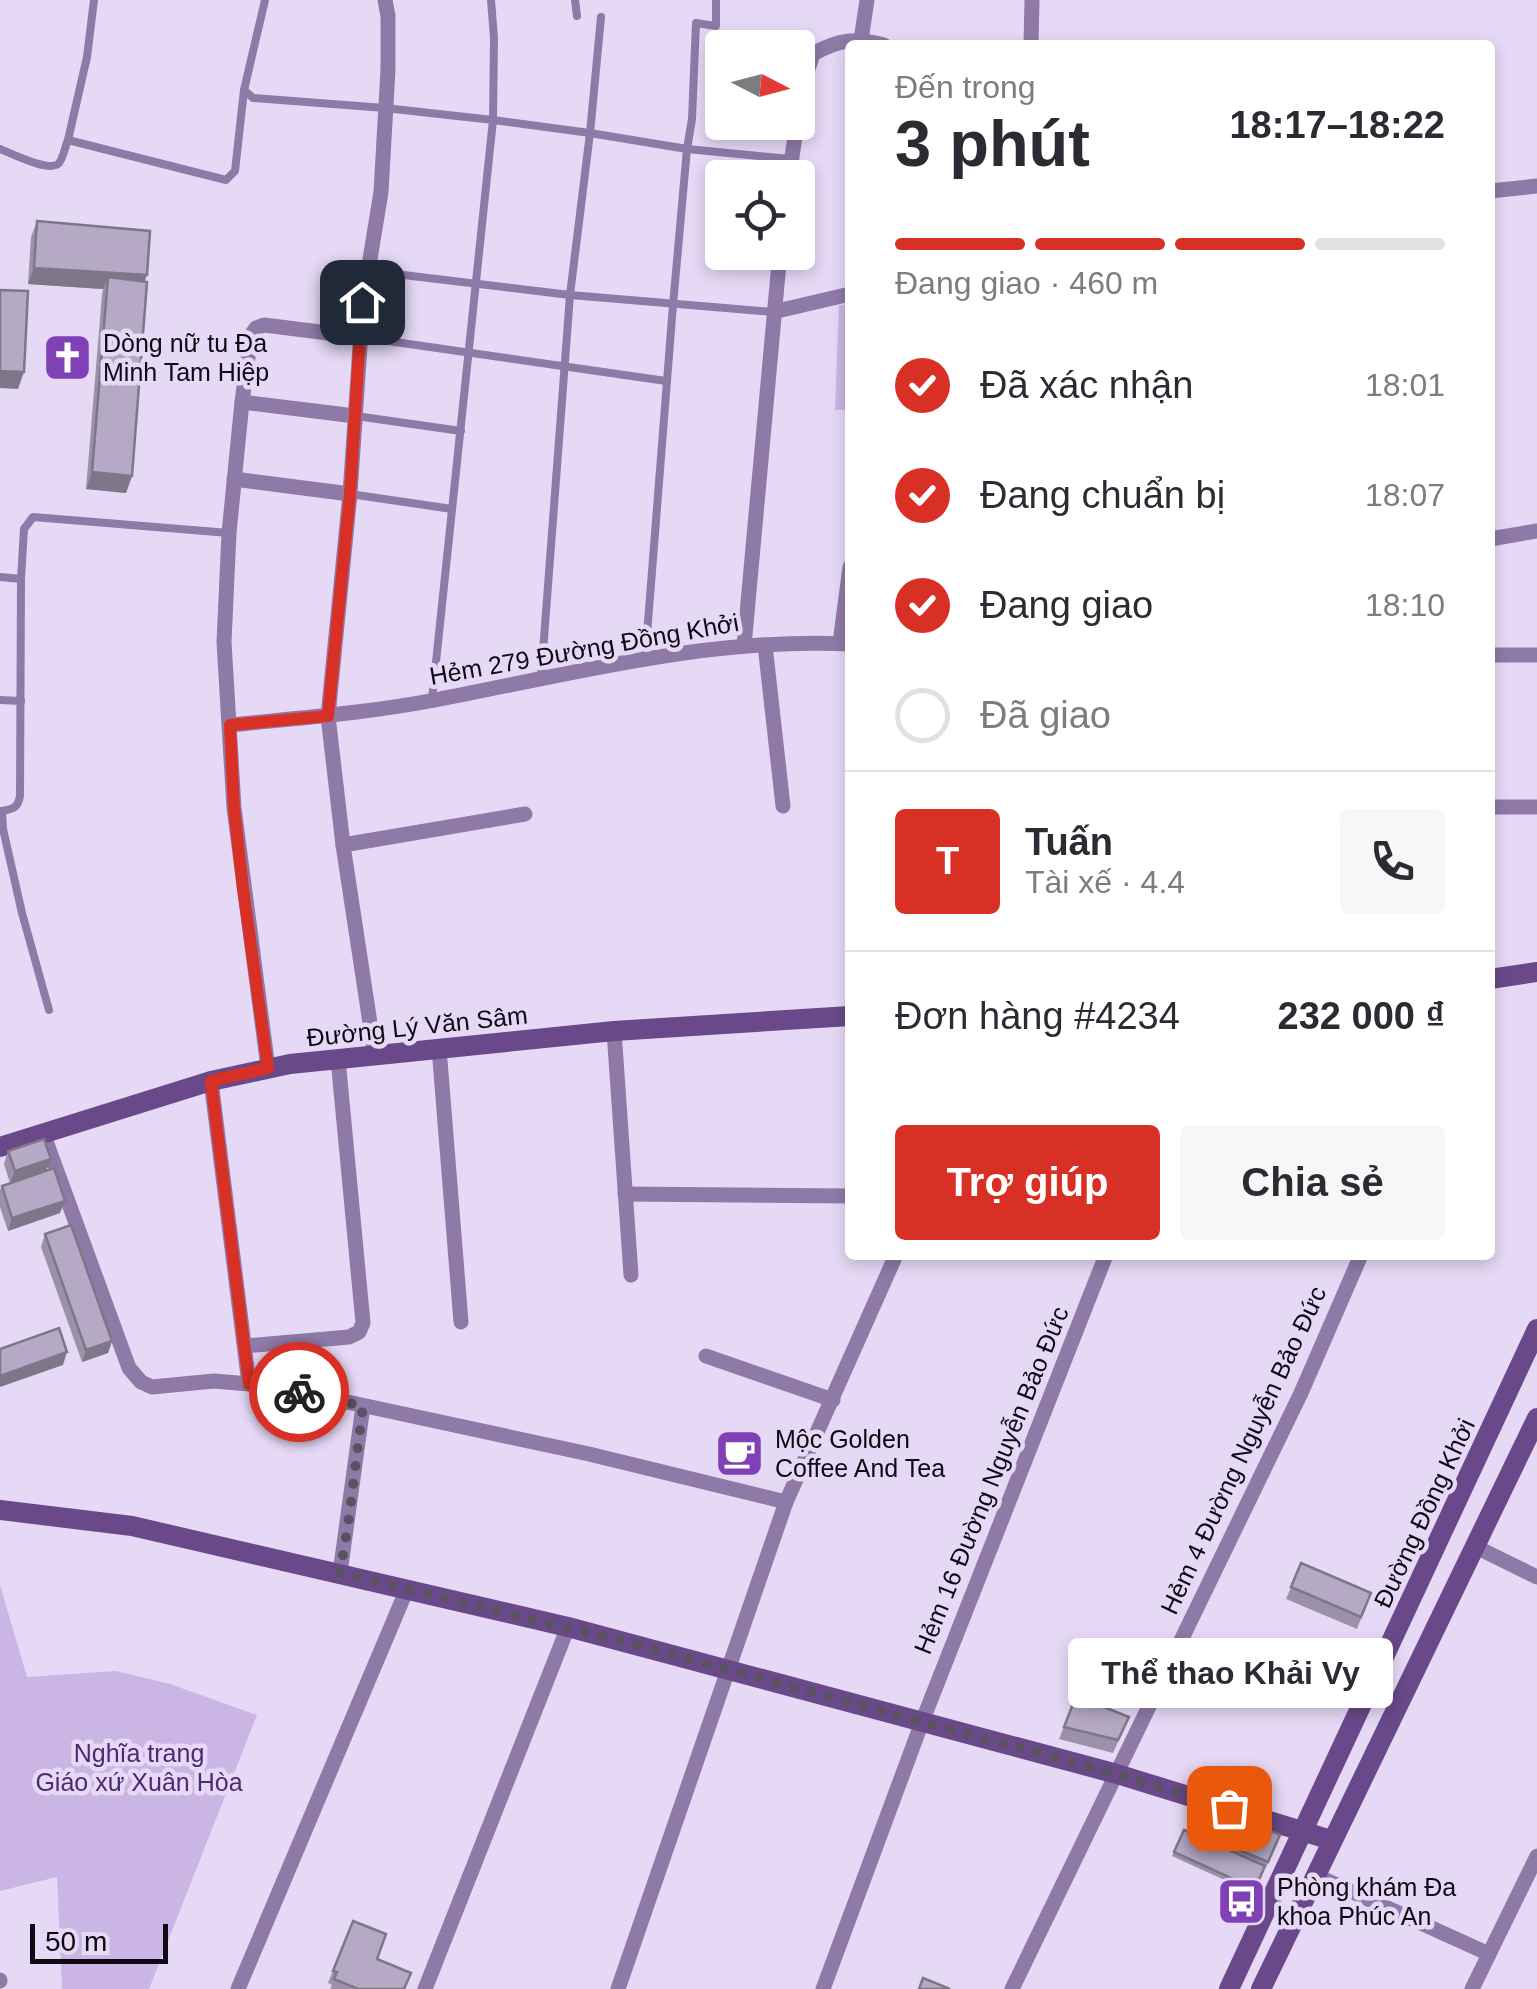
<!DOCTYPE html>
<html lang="vi">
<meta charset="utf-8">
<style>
:root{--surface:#fff;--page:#f7f7f7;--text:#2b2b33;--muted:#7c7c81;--line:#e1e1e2;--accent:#d93025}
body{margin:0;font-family:Arial,sans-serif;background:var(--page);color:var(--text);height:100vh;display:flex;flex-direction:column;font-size:38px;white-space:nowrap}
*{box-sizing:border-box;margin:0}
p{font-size:32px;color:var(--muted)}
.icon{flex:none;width:55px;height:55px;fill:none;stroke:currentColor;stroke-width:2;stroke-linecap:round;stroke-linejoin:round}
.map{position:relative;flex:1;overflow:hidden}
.drawer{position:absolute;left:845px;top:40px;width:650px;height:1220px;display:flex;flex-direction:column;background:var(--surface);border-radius:10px;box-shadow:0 5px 15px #0003}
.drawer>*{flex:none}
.needle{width:65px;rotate:96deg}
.buttons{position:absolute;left:705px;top:30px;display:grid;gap:20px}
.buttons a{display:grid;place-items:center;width:110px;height:110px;border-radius:10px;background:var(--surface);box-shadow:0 5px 15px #0003;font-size:50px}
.scale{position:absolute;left:30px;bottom:25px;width:138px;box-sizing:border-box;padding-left:10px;border:5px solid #0e0913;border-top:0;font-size:28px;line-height:35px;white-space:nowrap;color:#0e0913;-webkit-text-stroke:8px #e6d9f6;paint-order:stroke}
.pin{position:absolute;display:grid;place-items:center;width:85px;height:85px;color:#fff;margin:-42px;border-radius:20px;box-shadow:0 5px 15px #0006}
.courier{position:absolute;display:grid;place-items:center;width:100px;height:100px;margin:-50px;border:8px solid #d93025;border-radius:50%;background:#fff;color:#222;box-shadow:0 2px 12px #0007}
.bubble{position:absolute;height:70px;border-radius:10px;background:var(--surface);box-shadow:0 5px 15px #0003;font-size:32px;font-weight:700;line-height:70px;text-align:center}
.head em{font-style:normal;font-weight:700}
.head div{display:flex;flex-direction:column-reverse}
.head{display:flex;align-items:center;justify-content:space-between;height:170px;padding:0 50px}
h1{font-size:65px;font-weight:700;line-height:75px}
.bar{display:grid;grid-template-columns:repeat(4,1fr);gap:15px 10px;align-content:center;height:120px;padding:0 50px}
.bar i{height:12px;border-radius:8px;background:var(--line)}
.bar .active{background:var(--accent)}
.bar p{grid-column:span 4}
.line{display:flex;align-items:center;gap:25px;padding:0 50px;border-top:2px solid var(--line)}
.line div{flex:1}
.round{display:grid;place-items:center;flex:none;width:105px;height:105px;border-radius:10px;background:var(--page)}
ol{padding:0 50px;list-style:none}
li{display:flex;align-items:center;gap:30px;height:110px}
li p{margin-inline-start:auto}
li .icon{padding:10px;border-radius:50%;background:var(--accent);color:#fff;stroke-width:4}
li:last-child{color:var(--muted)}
li i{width:55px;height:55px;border:5px solid var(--line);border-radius:50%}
.primary-button{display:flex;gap:20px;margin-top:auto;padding:20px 50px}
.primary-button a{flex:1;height:115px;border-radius:10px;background:var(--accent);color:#fff;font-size:40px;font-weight:700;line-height:115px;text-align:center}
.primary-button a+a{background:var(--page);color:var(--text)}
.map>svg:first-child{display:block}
.green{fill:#cbb5e5}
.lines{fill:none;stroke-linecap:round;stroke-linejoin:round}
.lane{stroke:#8f7aa7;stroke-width:8}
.street{stroke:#8f7aa7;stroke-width:15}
.secondary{stroke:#694989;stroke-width:20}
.wall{fill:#9d91a9}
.shaded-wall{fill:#7f768a}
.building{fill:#b6a9c5;stroke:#7f768a;stroke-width:2.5}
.done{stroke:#5a5262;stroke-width:10;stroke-dasharray:0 18}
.route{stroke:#d93025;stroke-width:12}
.labels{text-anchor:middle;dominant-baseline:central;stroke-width:9;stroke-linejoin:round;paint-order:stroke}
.poi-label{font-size:25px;fill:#0e0913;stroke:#e6d9f6;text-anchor:start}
.street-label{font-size:25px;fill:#0e0913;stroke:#e6d9f6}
.park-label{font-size:25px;fill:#502873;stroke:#e6d9f6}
</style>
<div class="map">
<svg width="1537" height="1989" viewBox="0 0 1537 1989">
<rect width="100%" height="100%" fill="#e6d9f6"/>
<g class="green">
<path d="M839,305H850V410H835Z"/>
<path d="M0,1585L27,1677L116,1671L170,1684L257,1715L149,1989H62L57,1877L0,1891Z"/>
</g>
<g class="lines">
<g class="lane">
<path d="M265,0L244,90L253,98L385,108L493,120L590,133L687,149L791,159"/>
<path d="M575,0L577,16"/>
<path d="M68,140L87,57L94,0"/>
<path d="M0,149C11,153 48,172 58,164C63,160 65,146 68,140L226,180L235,171L244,90"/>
<path d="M370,271L570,295L773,312"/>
<path d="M360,337L666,381"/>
<path d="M356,416L461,431"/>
<path d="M350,494L452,509"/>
<path d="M0,577L21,579"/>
<path d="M645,660L673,305L687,149L692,119L696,23L716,26V0"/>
<path d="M541,678L570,295L590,133L601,17"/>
<path d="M0,700L21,701"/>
<path d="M432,700L493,120L494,38L491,0"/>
<path d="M49,1010L22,913L3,829L2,811C13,809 18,808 20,796L21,579L24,529L33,517L229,533"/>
</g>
<g class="street">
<path d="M861,40L867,0"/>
<path d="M1031,45L1032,0"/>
<path d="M798,119L803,84L813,54C839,39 855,38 884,45"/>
<path d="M789,178L797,122"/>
<path d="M1490,191L1537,186"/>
<path d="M773,312L850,294"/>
<path d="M242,402L355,416"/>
<path d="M234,479L350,494"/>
<path d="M1490,539L1537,531"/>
<path d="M840,643L850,567"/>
<path d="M765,645L783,806"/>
<path d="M744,646L780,252"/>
<path d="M1490,655H1537"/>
<path d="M230,725C299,718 367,713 435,700C571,674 710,637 850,644"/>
<path d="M1490,807H1537"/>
<path d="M343,845L525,814"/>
<path d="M614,1031L631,1275"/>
<path d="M439,1048L461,1322"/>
<path d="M375,1056L343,845L328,716L350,494L363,302L381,192L388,70V16L385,0"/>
<path d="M268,1068L234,808L224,642L229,533L242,402L251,335L256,328L264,325L360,337"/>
<path d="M211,1081L249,1384L287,1389L589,1454L786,1502"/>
<path d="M43,1133L129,1368L141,1382L152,1387L214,1381L249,1384"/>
<path d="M625,1194L850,1196"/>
<path d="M245,1346L349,1337L359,1332L363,1323L338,1059"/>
<path d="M706,1356L833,1400"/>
<path d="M1476,1547L1537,1577"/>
<path d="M340,1573L363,1406"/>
<path d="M1315,1875L1489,1954"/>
<path d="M0,1981V1980"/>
<path d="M238,1989L407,1589"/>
<path d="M425,1989L568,1627"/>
<path d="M618,1989L786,1502L896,1255"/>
<path d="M823,1989L922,1722L1106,1255"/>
<path d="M1012,1989L1301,1393L1361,1255"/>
<path d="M1472,1989L1537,1856"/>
</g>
<g class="secondary">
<path d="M1490,979L1537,972"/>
<path d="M0,1147L211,1081L290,1064L614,1031L850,1016"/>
<path d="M0,1510L132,1526L568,1627L1117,1774L1331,1840"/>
<path d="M1229,1989L1537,1329"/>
<path d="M1261,1989L1537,1418"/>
</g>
</g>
<g class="wall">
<path d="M37,221L145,282L132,476L126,493L86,489L102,294L103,289L28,284L31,237Z"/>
<path d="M8,1151L51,1159L46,1171L60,1213L8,1231L0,1207V1190L2,1186L10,1183L4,1164Z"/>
<path d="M45,1234L112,1341L108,1353L82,1362L41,1247Z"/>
<path d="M1301,1563L1371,1593L1357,1629L1286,1599Z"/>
<path d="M1076,1696L1124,1729L1113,1753L1059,1739Z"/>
<path d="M1216,1807L1280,1835L1266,1867L1240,1855L1265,1866L1253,1893L1172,1856L1184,1830L1203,1838Z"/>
<path d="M353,1921L377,1959L405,1989H330L332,1985L328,1983Z"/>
</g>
<g class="shaded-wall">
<path d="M34,268L147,275L141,291L108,277L103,289L28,284Z"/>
<path d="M0,371L24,372L18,389L0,388Z"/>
<path d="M92,472L132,476L126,493L86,489Z"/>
<path d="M51,1159L46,1171L10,1183L15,1171Z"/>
<path d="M65,1201L60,1213L8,1231L12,1218Z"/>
<path d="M112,1341L108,1353L82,1362L86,1350Z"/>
<path d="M67,1352L63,1365L0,1387V1376Z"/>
</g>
<g class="building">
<path d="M37,221L150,231L147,275L34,268Z"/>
<path d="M108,277L147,282L132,476L92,472Z"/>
<path d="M0,290L28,291L24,372L0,371Z"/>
<path d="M44,1139L51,1159L15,1171L8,1151Z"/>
<path d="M54,1168L65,1201L12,1218L2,1186Z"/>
<path d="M71,1225L112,1341L86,1350L45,1234Z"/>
<path d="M59,1328L67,1352L0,1376V1349Z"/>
<path d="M1301,1563L1371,1593L1361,1617L1291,1587Z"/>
<path d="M1076,1696L1129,1717L1118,1740L1064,1727Z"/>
<path d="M1216,1807L1280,1835L1268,1862L1204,1835Z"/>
<path d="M1184,1830L1265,1866L1255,1889L1174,1852Z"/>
<path d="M353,1921L386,1934L377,1959L411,1973L404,1989H358L334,1979L337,1972L333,1971Z"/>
<path d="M923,1978L950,1989H919Z"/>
</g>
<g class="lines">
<path class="done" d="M299,1392L363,1406L348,1525L340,1573L618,1640L1116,1774L1229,1808"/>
<path class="route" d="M299,1392L249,1384L211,1081L268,1068L243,889L234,808L230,725L328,716L350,494L362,302"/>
</g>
<defs>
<symbol id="church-square" viewBox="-11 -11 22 22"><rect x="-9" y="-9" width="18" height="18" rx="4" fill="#8041b6" stroke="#e6d9f6"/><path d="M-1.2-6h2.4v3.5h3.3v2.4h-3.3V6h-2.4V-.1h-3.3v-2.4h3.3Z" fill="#fff"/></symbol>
<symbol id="cafe-square" viewBox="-11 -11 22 22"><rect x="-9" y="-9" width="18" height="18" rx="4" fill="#8041b6" stroke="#e6d9f6"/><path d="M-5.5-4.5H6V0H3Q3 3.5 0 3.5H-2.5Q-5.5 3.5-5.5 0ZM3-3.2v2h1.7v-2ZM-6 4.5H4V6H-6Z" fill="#fff"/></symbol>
<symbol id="bus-square" viewBox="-11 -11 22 22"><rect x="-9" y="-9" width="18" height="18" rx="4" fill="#8041b6" stroke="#e6d9f6"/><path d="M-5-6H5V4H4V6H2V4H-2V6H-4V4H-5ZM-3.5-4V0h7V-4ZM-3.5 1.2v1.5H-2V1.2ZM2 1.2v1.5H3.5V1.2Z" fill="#fff"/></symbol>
</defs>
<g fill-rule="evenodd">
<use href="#church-square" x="40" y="330" width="55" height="55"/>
<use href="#cafe-square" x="712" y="1426" width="55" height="55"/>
<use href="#bus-square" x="1214" y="1874" width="55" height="55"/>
</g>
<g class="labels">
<g class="poi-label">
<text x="103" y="343">Dòng nữ tu Đa<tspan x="103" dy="29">Minh Tam Hiệp</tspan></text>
<text x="775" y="1439">Mộc Golden<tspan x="775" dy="29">Coffee And Tea</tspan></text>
<text x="1277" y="1887">Phòng khám Đa<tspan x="1277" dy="29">khoa Phúc An</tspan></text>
</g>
<g class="street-label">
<text transform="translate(584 649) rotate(-10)">Hẻm 279 Đường Đồng Khởi</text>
<text transform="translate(417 1026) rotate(-6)">Đường Lý Văn Sâm</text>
<text transform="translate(1243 1450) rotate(-65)">Hẻm 4 Đường Nguyễn Bảo Đức</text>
<text transform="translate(991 1480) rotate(-68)">Hẻm 16 Đường Nguyễn Bảo Đức</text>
<text transform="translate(1424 1513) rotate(-65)">Đường Đồng Khởi</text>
</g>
<g class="park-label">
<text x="139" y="1753">Nghĩa trang<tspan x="139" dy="29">Giáo xứ Xuân Hòa</tspan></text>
</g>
</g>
</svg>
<div class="buttons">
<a><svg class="needle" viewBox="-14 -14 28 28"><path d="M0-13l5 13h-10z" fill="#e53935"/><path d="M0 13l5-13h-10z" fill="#7c7c81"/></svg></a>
<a><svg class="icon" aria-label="locate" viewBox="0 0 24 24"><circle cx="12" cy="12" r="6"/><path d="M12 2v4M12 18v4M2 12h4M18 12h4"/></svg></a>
</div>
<div class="scale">50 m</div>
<div class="pin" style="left:1229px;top:1808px;background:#ea580c"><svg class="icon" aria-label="bag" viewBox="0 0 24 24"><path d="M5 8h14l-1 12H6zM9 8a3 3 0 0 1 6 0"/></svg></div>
<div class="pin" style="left:362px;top:302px;background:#1f2937"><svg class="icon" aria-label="home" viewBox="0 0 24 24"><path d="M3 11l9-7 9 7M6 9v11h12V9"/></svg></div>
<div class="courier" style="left:299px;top:1392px"><svg class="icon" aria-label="bike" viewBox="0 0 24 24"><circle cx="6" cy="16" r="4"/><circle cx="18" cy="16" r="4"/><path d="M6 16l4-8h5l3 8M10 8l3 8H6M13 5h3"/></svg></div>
<div class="bubble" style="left:1068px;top:1638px;width:325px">Thể thao Khải Vy</div>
<section class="drawer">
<div class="head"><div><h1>3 phút</h1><p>Đến trong</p></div><em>18:17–18:22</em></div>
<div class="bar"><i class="active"></i><i class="active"></i><i class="active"></i><i></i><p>Đang giao · 460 m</p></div>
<ol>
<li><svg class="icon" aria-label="check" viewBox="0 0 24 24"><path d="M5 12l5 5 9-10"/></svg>Đã xác nhận<p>18:01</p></li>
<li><svg class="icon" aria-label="check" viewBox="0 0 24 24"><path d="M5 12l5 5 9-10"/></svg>Đang chuẩn bị<p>18:07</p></li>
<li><svg class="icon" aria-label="check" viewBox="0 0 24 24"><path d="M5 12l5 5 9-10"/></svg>Đang giao<p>18:10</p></li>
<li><i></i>Đã giao</li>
</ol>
<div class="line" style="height:180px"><b class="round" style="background:var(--accent);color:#fff">T</b><div><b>Tuấn</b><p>Tài xế · 4.4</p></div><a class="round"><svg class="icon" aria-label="phone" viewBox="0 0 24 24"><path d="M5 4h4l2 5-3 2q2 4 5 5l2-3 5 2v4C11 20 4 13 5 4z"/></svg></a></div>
<div class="line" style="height:130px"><div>Đơn hàng #4234</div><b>232 000 ₫</b></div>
<div class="primary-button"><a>Trợ giúp</a><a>Chia sẻ</a></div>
</section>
</div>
